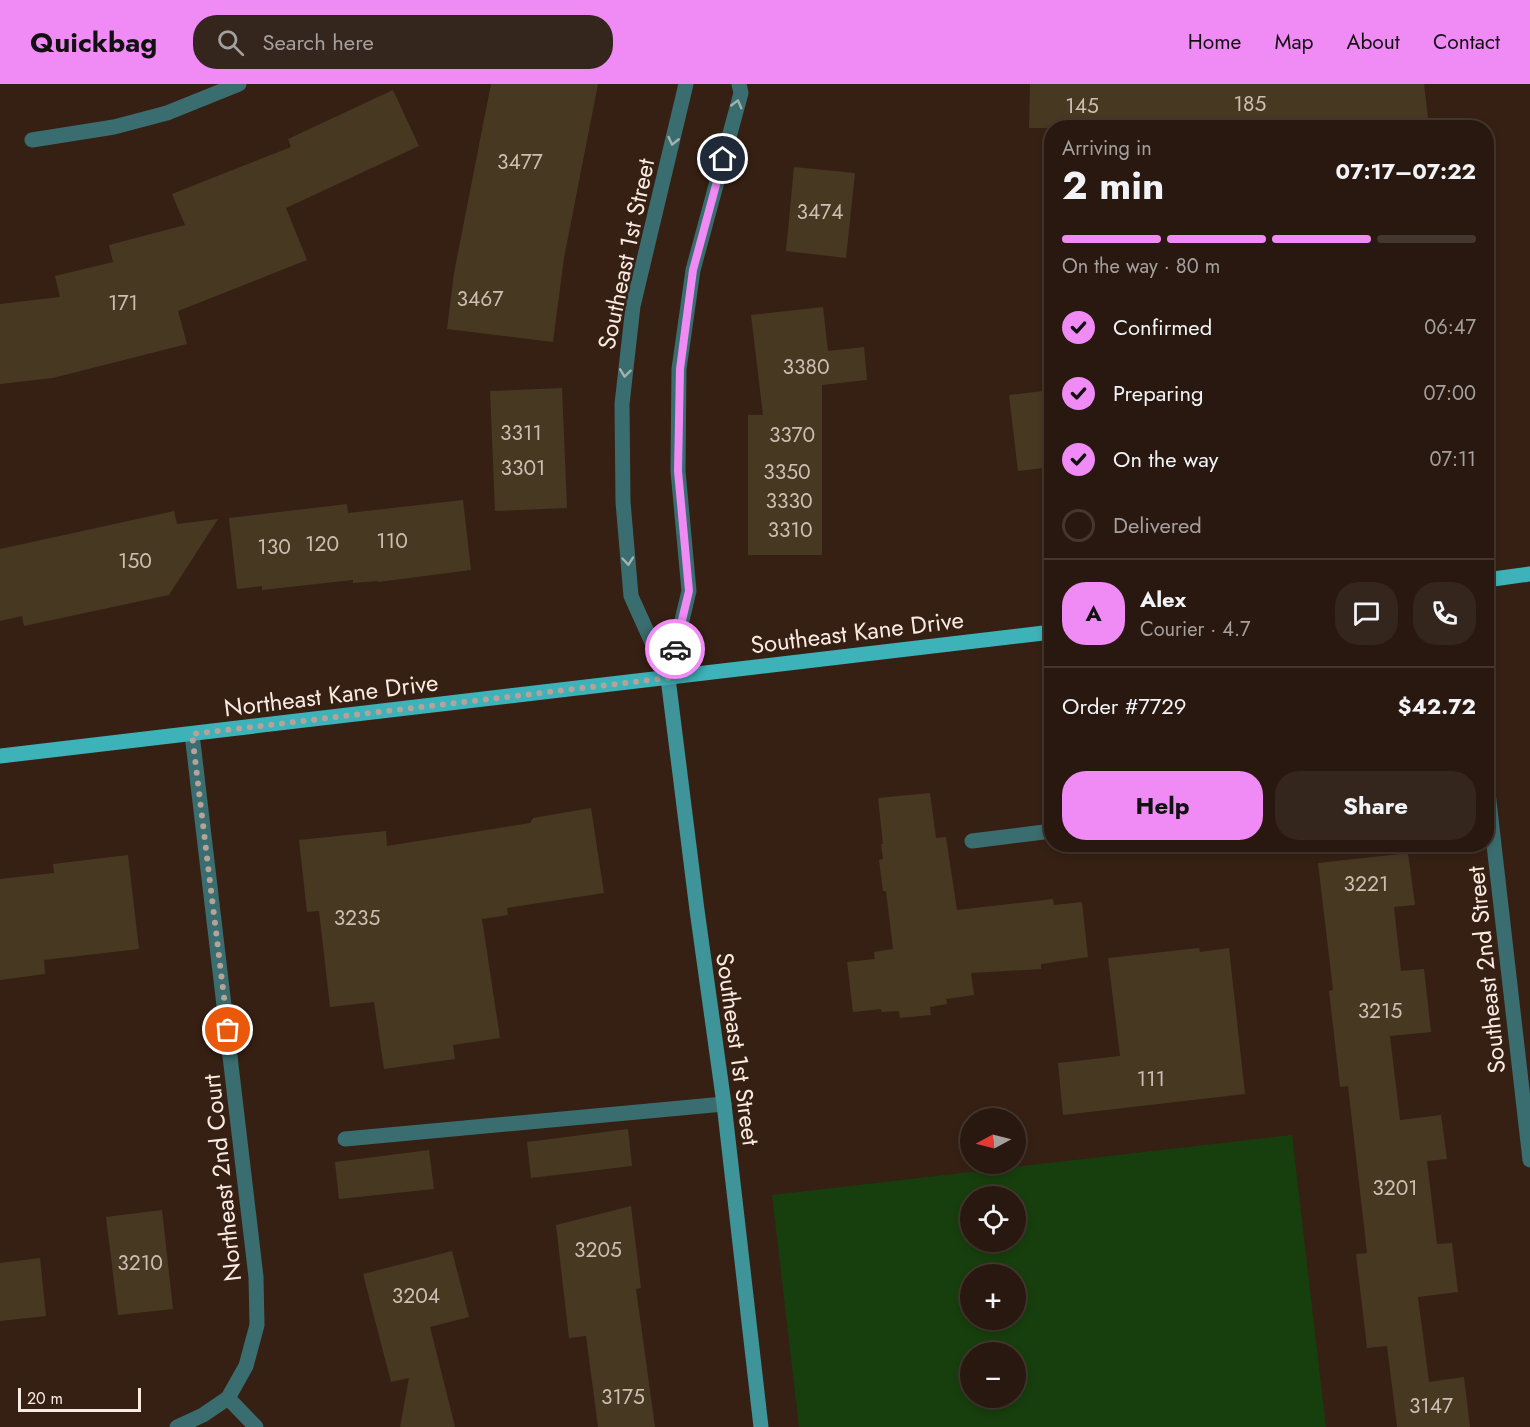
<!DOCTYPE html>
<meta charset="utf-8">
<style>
:root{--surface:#28180f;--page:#34251d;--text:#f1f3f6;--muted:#a5a09e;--line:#44372f;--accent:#f08bf6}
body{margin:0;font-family:Jost,sans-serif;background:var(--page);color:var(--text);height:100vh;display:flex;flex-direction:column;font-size:22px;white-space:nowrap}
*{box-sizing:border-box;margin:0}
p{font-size:20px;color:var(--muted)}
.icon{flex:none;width:33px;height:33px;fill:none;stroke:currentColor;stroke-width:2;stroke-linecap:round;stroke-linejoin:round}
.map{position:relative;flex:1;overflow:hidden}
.panel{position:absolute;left:1044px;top:36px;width:450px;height:732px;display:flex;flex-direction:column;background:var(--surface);border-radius:24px;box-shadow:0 3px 9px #0003,0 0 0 2px var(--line)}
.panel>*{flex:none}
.needle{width:39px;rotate:263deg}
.buttons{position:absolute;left:960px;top:1024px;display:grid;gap:12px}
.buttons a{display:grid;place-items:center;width:66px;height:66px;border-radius:50%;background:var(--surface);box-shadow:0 3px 9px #0003,0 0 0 2px var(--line);font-size:30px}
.scale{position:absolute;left:18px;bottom:15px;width:123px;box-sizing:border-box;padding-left:6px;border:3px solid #f9eae2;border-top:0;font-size:16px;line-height:21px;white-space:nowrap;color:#f9eae2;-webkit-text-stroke:4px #362014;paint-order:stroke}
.pin{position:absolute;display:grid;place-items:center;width:51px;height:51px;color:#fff;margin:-26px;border:3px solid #fff;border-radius:50%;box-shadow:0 2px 6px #0007}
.courier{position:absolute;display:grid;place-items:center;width:60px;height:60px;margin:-30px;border:4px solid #f08bf6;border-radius:50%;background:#fff;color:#222;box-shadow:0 2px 8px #0007}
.headline em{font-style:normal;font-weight:700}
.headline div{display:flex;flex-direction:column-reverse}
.headline{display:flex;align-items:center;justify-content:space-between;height:102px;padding:0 18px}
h1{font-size:39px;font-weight:700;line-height:45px}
.bar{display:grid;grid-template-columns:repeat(4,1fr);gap:9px 6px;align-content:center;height:72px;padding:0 18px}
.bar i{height:8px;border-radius:4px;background:var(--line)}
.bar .on{background:var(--accent)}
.bar p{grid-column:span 4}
.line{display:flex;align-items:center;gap:15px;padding:0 18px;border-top:2px solid var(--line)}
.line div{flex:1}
.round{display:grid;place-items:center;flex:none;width:63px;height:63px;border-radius:24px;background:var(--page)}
ol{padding:0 18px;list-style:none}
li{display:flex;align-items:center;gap:18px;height:66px}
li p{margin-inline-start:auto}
li .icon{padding:6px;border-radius:50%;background:var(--accent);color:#111;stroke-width:4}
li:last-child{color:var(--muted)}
li i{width:33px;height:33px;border:3px solid var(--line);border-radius:50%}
.cta{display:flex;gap:12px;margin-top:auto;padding:12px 18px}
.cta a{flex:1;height:69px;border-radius:24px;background:var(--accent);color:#111;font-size:24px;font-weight:700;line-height:69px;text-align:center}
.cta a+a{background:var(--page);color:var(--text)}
header{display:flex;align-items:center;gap:36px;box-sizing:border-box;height:84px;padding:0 30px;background:var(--accent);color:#111}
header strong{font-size:28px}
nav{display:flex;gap:33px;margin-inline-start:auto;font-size:21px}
.search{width:420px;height:54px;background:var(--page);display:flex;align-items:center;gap:15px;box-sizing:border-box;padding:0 21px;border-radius:24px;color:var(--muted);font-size:22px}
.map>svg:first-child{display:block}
.green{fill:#173e0d;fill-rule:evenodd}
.building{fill:#473822}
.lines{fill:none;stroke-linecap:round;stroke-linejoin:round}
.lane{stroke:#3a6d6f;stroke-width:15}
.street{stroke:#3a6d6f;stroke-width:15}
.secondary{stroke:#3e9499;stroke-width:15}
.primary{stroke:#3db3b9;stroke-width:15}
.oneway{stroke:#a3b2ae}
.done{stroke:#b5a39a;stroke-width:6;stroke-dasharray:0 10.8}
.route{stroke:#f08bf6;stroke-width:8}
.labels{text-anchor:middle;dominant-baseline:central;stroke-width:5;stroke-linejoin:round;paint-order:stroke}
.number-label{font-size:21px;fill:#ccbeb2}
.street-label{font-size:24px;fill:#f9eae2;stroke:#362014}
</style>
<header>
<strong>Quickbag</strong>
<div class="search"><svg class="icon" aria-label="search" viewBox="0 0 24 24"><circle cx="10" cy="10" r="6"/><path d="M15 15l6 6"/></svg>Search here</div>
<nav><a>Home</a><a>Map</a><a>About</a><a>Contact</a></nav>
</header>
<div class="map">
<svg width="1530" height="1343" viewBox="0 0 1530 1343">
<rect width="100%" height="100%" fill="#362014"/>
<path class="green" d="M1292,1051L1326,1343H799L772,1111ZM970,1113H1016V1158H970ZM970,1191H1016V1236H970ZM970,1269H1016V1314H970Z"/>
<g class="building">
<path d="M491,0H598L564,174L553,258L447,245L454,189Z"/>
<path d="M1030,0H1424L1428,34L1346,44L1345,36L1281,44H1029Z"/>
<path d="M393,6L419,62L286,124L307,176L178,227L187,260L53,294L0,300V220L60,213L55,192L113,178L109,161L185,141L172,110L291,63L288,55Z"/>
<path d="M794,83L855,89L846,174L786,167Z"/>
<path d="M823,223L828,267L864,263L867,296L822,301V471H748V331H763L751,231Z"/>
<path d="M562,304L567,424L495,427L490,307Z"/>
<path d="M1052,306V383L1018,387L1009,311Z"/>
<path d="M463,416L471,486L378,498V497L353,499V496L262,506V502L237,505L229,434L347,420L348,429Z"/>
<path d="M174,427L177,440L218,435L169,511L24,542L22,532L0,537V465Z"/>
<path d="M930,709L936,754L946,753L957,826L1053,815L1054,821L1082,818L1088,873L1041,880V885L971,889L974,911L946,915L947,920L930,923L931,931L900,934L899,927L882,928L881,925L853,928L847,878L875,875L874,868L893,865L886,807H883L879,776L883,775L881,760H883L878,714Z"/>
<path d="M591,724L604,809L507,824L508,831L482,835L500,954L453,961L455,975L384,985L374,918L330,923L319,827L307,828L299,756L386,747L387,762L530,739L533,734Z"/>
<path d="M1408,769L1415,821L1394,823L1401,887L1424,885L1431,948L1390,952L1400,1036L1441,1031L1447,1075L1427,1077L1437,1160L1452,1159L1458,1208L1418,1213L1429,1298L1464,1293L1470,1343H1397L1387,1262L1367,1264L1356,1170L1367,1169L1348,1002L1340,1003L1329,907L1333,906L1318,779Z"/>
<path d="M128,771L139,865L44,876L45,890L0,896V795L54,789L53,780Z"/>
<path d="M1199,864L1200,868L1229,864L1245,1010L1063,1031L1058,979L1120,972L1108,874Z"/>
<path d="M628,1045L632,1082L531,1094L527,1058Z"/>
<path d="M429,1066L434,1105L339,1115L335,1078Z"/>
<path d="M631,1122L641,1204L636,1205L655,1343H598L586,1252L569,1254L556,1141Z"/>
<path d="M162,1126L173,1225L118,1231L106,1133Z"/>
<path d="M452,1167L469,1233L430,1243L455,1343H400L409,1294L391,1298L363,1190Z"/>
<path d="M40,1174L46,1232L0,1237V1179Z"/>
</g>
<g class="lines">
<g class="lane">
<path d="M972,757L1052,747"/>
<path d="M345,1055L724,1020"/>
</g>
<g class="street">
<path d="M32,56L114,43L167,29L239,0"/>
<path d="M668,594L631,512L623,418L622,320L633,222L686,0"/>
<path d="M668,594L689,507L678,387L679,285L693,186L741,9L739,0"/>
<path d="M1486,691L1530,1076"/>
<path d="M228,1314L256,1343"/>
<path d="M177,1343L203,1331L228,1314L246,1282L257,1241L256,1193L192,650"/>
</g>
<path class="secondary" d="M668,594L697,826L724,1020L761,1343"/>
<g class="primary">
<path d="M1486,496L1530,490"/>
<path d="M0,672L1052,548"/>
</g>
</g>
<defs><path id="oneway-chevron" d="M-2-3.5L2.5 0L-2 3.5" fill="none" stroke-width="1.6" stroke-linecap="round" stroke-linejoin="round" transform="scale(1.5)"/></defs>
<g class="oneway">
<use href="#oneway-chevron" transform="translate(737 20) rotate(-75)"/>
<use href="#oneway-chevron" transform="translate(673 57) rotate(103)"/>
<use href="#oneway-chevron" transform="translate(625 289) rotate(97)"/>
<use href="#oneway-chevron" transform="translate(628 477) rotate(85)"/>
</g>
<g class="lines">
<path class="done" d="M228,946L192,650L668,594L675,565"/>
<path class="route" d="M675,565L689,507L678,387L680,285L693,186L723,75"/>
</g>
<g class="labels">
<g class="number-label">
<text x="1250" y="20">185</text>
<text x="1082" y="22">145</text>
<text x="520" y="78">3477</text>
<text x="820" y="128">3474</text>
<text x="480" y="215">3467</text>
<text x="123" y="219">171</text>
<text x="806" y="283">3380</text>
<text x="521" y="349">3311</text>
<text x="792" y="351">3370</text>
<text x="523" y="384">3301</text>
<text x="787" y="388">3350</text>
<text x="789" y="417">3330</text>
<text x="790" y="446">3310</text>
<text x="392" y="457">110</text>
<text x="322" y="460">120</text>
<text x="274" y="463">130</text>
<text x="135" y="477">150</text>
<text x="1366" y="800">3221</text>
<text x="357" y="834">3235</text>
<text x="1380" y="927">3215</text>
<text x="1151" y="995">111</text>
<text x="1395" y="1104">3201</text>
<text x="598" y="1166">3205</text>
<text x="140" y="1179">3210</text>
<text x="416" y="1212">3204</text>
<text x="623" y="1313">3175</text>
<text x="1431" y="1322">3147</text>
</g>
<g class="street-label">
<text transform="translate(626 170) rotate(-78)">Southeast 1st Street</text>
<text transform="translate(857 548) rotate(-7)">Southeast Kane Drive</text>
<text transform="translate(331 611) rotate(-7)">Northeast Kane Drive</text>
<text transform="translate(1486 886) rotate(-96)">Southeast 2nd Street</text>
<text transform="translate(738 965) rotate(82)">Southeast 1st Street</text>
<text transform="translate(222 1094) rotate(-96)">Northeast 2nd Court</text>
</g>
</g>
</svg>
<div class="buttons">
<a><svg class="needle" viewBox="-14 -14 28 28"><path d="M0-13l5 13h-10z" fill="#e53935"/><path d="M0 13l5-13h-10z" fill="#a5a09e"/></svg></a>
<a><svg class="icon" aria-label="locate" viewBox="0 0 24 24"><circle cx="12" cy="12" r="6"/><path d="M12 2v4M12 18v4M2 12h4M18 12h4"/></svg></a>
<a>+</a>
<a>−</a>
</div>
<div class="scale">20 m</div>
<div class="pin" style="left:228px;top:946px;background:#ea580c"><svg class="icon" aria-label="bag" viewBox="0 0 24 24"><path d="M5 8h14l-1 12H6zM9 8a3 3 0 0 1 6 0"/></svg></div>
<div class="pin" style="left:723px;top:75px;background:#1f2937"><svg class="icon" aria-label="home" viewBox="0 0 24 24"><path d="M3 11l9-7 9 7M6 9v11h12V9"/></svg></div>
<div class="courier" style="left:675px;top:565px"><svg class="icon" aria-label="car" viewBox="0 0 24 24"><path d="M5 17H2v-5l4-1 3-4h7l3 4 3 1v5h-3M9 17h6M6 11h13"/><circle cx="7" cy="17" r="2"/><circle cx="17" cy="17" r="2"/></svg></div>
<section class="panel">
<div class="headline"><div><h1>2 min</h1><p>Arriving in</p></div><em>07:17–07:22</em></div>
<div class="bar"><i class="on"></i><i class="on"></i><i class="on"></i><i></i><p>On the way · 80 m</p></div>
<ol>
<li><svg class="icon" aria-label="check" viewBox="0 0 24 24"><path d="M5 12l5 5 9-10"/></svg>Confirmed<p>06:47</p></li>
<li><svg class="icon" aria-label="check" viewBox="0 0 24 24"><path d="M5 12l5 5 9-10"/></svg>Preparing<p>07:00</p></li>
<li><svg class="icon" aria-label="check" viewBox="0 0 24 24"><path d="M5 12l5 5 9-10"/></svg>On the way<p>07:11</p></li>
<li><i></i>Delivered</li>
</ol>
<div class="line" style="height:108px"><b class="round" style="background:var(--accent);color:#111">A</b><div><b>Alex</b><p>Courier · 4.7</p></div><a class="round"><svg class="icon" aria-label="chat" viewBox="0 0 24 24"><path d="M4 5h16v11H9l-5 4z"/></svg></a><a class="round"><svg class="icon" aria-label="phone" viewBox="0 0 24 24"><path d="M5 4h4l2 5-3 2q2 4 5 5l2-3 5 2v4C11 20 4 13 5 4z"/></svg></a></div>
<div class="line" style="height:78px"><div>Order #7729</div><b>$42.72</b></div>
<div class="cta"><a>Help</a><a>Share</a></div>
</section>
</div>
